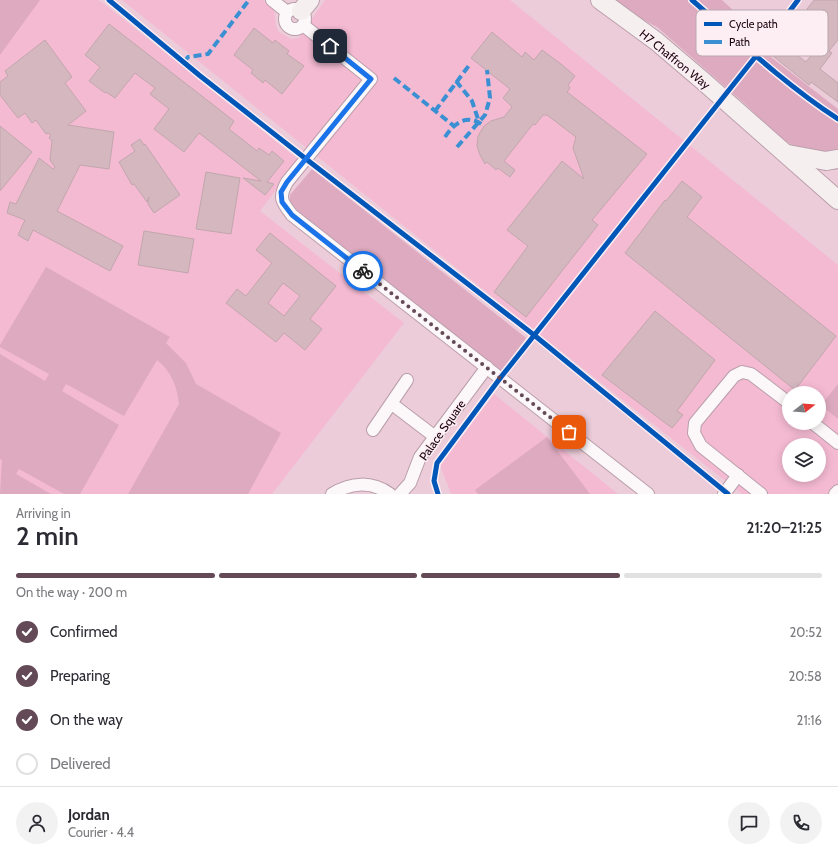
<!DOCTYPE html>
<meta charset="utf-8">
<style>
:root{--surface:#fff;--page:#f2f2f3;--text:#2b2b33;--muted:#7c7c81;--line:#e1e1e2;--accent:#644a56}
body{margin:0;font-family:Cabin,sans-serif;background:var(--page);color:var(--text);height:100vh;display:flex;flex-direction:column;font-size:15px;white-space:nowrap}
*{box-sizing:border-box;margin:0}
p{font-size:13px;color:var(--muted)}
.icon{flex:none;width:22px;height:22px;fill:none;stroke:currentColor;stroke-width:2;stroke-linecap:round;stroke-linejoin:round}
.map{position:relative;height:494px;overflow:hidden}
.details{display:flex;flex-direction:column;background:var(--surface);flex:1}
.details>*{flex:none}
.needle{width:26px;rotate:73deg}
.tools{position:absolute;left:782px;top:386px;display:grid;gap:8px}
.tools a{display:grid;place-items:center;width:44px;height:44px;border-radius:50%;background:var(--surface);box-shadow:0 2px 10px #0003;font-size:20px}
.pin{position:absolute;display:grid;place-items:center;width:34px;height:34px;color:#fff;margin:-17px;border-radius:8px;box-shadow:0 2px 6px #0006}
.courier{position:absolute;display:grid;place-items:center;width:40px;height:40px;margin:-20px;border:3px solid #1a73e8;border-radius:50%;background:#fff;color:#222;box-shadow:0 1px 5px #0007}
.summary em{font-style:normal;font-weight:600}
.summary div{display:flex;flex-direction:column-reverse}
.summary{display:flex;align-items:center;justify-content:space-between;height:68px;padding:0 16px}
h1{font-size:26px;font-weight:600;line-height:30px}
.bar{display:grid;grid-template-columns:repeat(4,1fr);gap:6px 4px;align-content:center;height:48px;padding:0 16px}
.bar i{height:5px;border-radius:3px;background:var(--line)}
.bar .selected{background:var(--accent)}
.bar p{grid-column:span 4}
.line{display:flex;align-items:center;gap:10px;padding:0 16px;border-top:1px solid var(--line)}
.line div{flex:1}
.round{display:grid;place-items:center;flex:none;width:42px;height:42px;border-radius:21px;background:var(--page)}
ol{padding:0 16px;list-style:none}
li{display:flex;align-items:center;gap:12px;height:44px}
li p{margin-inline-start:auto}
li .icon{padding:4px;border-radius:50%;background:var(--accent);color:#fff;stroke-width:4}
li:last-child{color:var(--muted)}
li i{width:22px;height:22px;border:2px solid var(--line);border-radius:50%}
.map>svg:first-child{display:block}
.built{fill:#f4bad2;fill-rule:evenodd}
.green{fill:#deaac0}
.building{fill:#d4b7bf;stroke:#c2a6ad;fill-rule:evenodd}
.lines{fill:none;stroke-linecap:round;stroke-linejoin:round}
.street-casing{stroke:#ba9fab;stroke-width:14}
.secondary-casing{stroke:#ba9fab;stroke-width:20}
.street{stroke:#fcf7f9;stroke-width:12}
.secondary{stroke:#f6eff0;stroke-width:18}
.quiet{stroke:#3a90d2;stroke-width:4;stroke-dasharray:8 4;stroke-linecap:butt}
.cycleway-casing{stroke:#fdeef4;stroke-width:8}
.cycleway{stroke:#0057b8;stroke-width:5}
.done{stroke:#644a56;stroke-width:4;stroke-dasharray:0 7.2}
.route{stroke:#1a73e8;stroke-width:5}
.labels{text-anchor:middle;dominant-baseline:central;stroke-width:3;stroke-linejoin:round;paint-order:stroke}
.street-label{font-size:12px;fill:#1b040f;stroke:#fdeef4}
.key{fill:#fdeef4;stroke:#b9a8af;stroke-width:1}
.key-label{font-size:11px;fill:#1b040f}
</style>
<div class="map">
<svg width="838" height="494" viewBox="0 0 838 494">
<rect width="100%" height="100%" fill="#ecccd9"/>
<g class="built">
<path d="M0,0H98L103,3L299,160L260,211L404,323L272,494H0Z"/>
<path d="M122,0H263L274,9L276,26L279,32L291,39L299,38L325,0H510L838,265V494H742L524,322ZM789,393H819V423H789ZM789,445H819V475H789Z"/>
<path d="M494,394L618,494H451L440,465Z"/>
</g>
<g class="green">
<path d="M0,0H40L0,55Z"/>
<path d="M613,0H722L748,24L756,22L781,40L771,57L838,109V156L801,150L780,138L745,104L657,27L630,13Z"/>
<path d="M312,169L526,338L501,373L306,220L290,204V195Z"/>
<path d="M46,267L170,337L166,343L186,363L196,384L281,433L248,494H128L179,404C177,386 171,371 157,360L124,416L66,384L62,391L119,425L80,494H64L19,469L16,474L51,494H0L2,460L0,459V354L45,381L49,374L0,347V345Z"/>
<path d="M838,384V419L821,405Z"/>
<path d="M547,437L590,494H478L475,490Z"/>
</g>
<g class="building">
<path d="M814,0H838V40L829,51L832,53L820,69L838,83V102L811,82L809,85L773,56L794,30L803,37L793,52L806,62L823,40L804,24L812,14L807,9Z"/>
<path d="M109,24L234,121L229,129L257,151L259,148L269,155L272,151L284,161L267,182L274,184L265,195L243,178L261,181L199,133L184,152L154,129L169,109L150,94L155,88L135,73L115,98L106,92L105,93L89,81L100,67L85,55Z"/>
<path d="M254,28L273,43L275,40L289,51L287,54L304,66L282,94L265,80L263,83L251,73L253,70L234,55Z"/>
<path d="M492,32L522,57L525,52L534,60L542,50L561,64L575,76L568,85L570,88L567,92L647,154L592,220L598,225L526,317L494,292L528,246L507,230L562,161L584,179L573,148L576,137L547,115H543L535,125L533,124L504,161L515,170L510,177L498,168L496,170L487,162L485,164L480,155L477,146L478,136L484,126L491,121L504,117L512,107L503,98L510,89L471,58Z"/>
<path d="M45,40L72,77L65,83L86,111L68,125L114,132L109,169L80,165L57,211L123,246L110,271L33,230L28,241L18,235L25,220L7,213L10,202L16,204L39,158L53,169L55,167L50,160L52,141L49,138L51,135L48,133L46,134L36,120L32,123L25,113L18,118L0,95V82L8,76L5,71Z"/>
<path d="M0,126L32,152L0,191Z"/>
<path d="M140,139L144,145L145,144L180,195L154,213L148,204L149,197L147,202L134,184L132,185L119,162L135,151L131,145Z"/>
<path d="M206,172L240,178L231,234L196,229Z"/>
<path d="M682,181L702,197L687,217L836,336L795,390L625,253L665,200L666,201Z"/>
<path d="M144,231L194,239L188,273L138,265Z"/>
<path d="M270,233L336,286L310,319L322,329L305,350L284,333L276,342L226,303L237,289L246,296L272,263L256,250ZM283,283L300,296L284,316L268,303Z"/>
<path d="M655,311L715,360L677,411L683,415L672,428L602,375Z"/>
</g>
<g class="lines">
<defs>
<g id="street">
<path d="M272,0L287,12"/>
<circle cx="295" cy="19" r="10"/>
<path d="M303,25L371,79L287,182C278,198 282,202 292,215L648,494"/>
<path d="M392,404L434,436"/>
<path d="M813,423L838,443"/>
<path d="M373,430L407,380"/>
<path d="M332,494C351,482 372,481 390,494"/>
<path d="M400,494L410,483L420,457L487,367"/>
<path d="M724,494L738,475"/>
<path d="M761,494L701,446L694,433L695,423L734,376L742,372L751,374L789,403"/>
<path d="M835,494L838,491"/>
</g>
<g id="secondary">
<path d="M600,0L656,41L703,81L838,200"/>
<path d="M301,11L310,0"/>
<path d="M788,154L826,161L838,159"/>
</g>
</defs>
<use href="#street" class="street-casing"/>
<use href="#secondary" class="secondary-casing"/>
<use href="#street" class="street"/>
<use href="#secondary" class="secondary"/>
<g class="quiet">
<path d="M184,62L188,57L208,54L249,0"/>
<path d="M394,78L454,126"/>
<path d="M456,81L472,101L479,122"/>
<path d="M435,111L470,64"/>
<path d="M445,137C455,122 468,113 484,126"/>
<path d="M457,147L485,115L490,98L487,70"/>
</g>
<defs>
<g id="cycleway">
<path d="M109,0L199,75L306,159L534,335L728,494"/>
<path d="M692,0C739,41 786,85 838,119"/>
<path d="M438,494L434,481L437,463L501,377L756,56L798,0"/>
</g>
</defs>
<use href="#cycleway" class="cycleway-casing"/>
<use href="#cycleway" class="cycleway"/>
</g>
<g class="lines">
<path class="done" d="M363,271L569,432"/>
<path class="route" d="M330,46L371,79L287,182L281,192L282,202L292,215L363,271"/>
</g>
<g class="labels">
<g class="street-label">
<text transform="translate(675 59) rotate(39)">H7 Chaffron Way</text>
<text transform="translate(442 430) rotate(-55)">Palace Square</text>
</g>
</g>
<rect x="696" y="10" width="132" height="46" rx="6" class="key"/>
<rect x="704" y="22" width="18" height="4" fill="#0057b8"/>
<rect x="704" y="40" width="18" height="4" fill="#3a90d2"/>
<g class="key-label">
<text x="729" y="28">Cycle path</text>
<text x="729" y="46">Path</text>
</g>
</svg>
<div class="tools">
<a><svg class="needle" viewBox="-14 -14 28 28"><path d="M0-13l5 13h-10z" fill="#e53935"/><path d="M0 13l5-13h-10z" fill="#7c7c81"/></svg></a>
<a><svg class="icon" aria-label="layers" viewBox="0 0 24 24"><path d="M12 4l9 5-9 5-9-5zM3 14l9 5 9-5"/></svg></a>
</div>
<div class="pin" style="left:569px;top:432px;background:#ea580c"><svg class="icon" aria-label="bag" viewBox="0 0 24 24"><path d="M5 8h14l-1 12H6zM9 8a3 3 0 0 1 6 0"/></svg></div>
<div class="pin" style="left:330px;top:46px;background:#1f2937"><svg class="icon" aria-label="home" viewBox="0 0 24 24"><path d="M3 11l9-7 9 7M6 9v11h12V9"/></svg></div>
<div class="courier" style="left:363px;top:271px"><svg class="icon" aria-label="bike" viewBox="0 0 24 24"><circle cx="6" cy="16" r="4"/><circle cx="18" cy="16" r="4"/><path d="M6 16l4-8h5l3 8M10 8l3 8H6M13 5h3"/></svg></div>
</div>
<section class="details">
<div class="summary"><div><h1>2 min</h1><p>Arriving in</p></div><em>21:20–21:25</em></div>
<div class="bar"><i class="selected"></i><i class="selected"></i><i class="selected"></i><i></i><p>On the way · 200 m</p></div>
<ol>
<li><svg class="icon" aria-label="check" viewBox="0 0 24 24"><path d="M5 12l5 5 9-10"/></svg>Confirmed<p>20:52</p></li>
<li><svg class="icon" aria-label="check" viewBox="0 0 24 24"><path d="M5 12l5 5 9-10"/></svg>Preparing<p>20:58</p></li>
<li><svg class="icon" aria-label="check" viewBox="0 0 24 24"><path d="M5 12l5 5 9-10"/></svg>On the way<p>21:16</p></li>
<li><i></i>Delivered</li>
</ol>
<div class="line" style="height:72px"><a class="round"><svg class="icon" aria-label="person" viewBox="0 0 24 24"><circle cx="12" cy="8" r="4"/><path d="M4 21q1-7 8-7t8 7"/></svg></a><div><b>Jordan</b><p>Courier · 4.4</p></div><a class="round"><svg class="icon" aria-label="chat" viewBox="0 0 24 24"><path d="M4 5h16v11H9l-5 4z"/></svg></a><a class="round"><svg class="icon" aria-label="phone" viewBox="0 0 24 24"><path d="M5 4h4l2 5-3 2q2 4 5 5l2-3 5 2v4C11 20 4 13 5 4z"/></svg></a></div>
</section>
